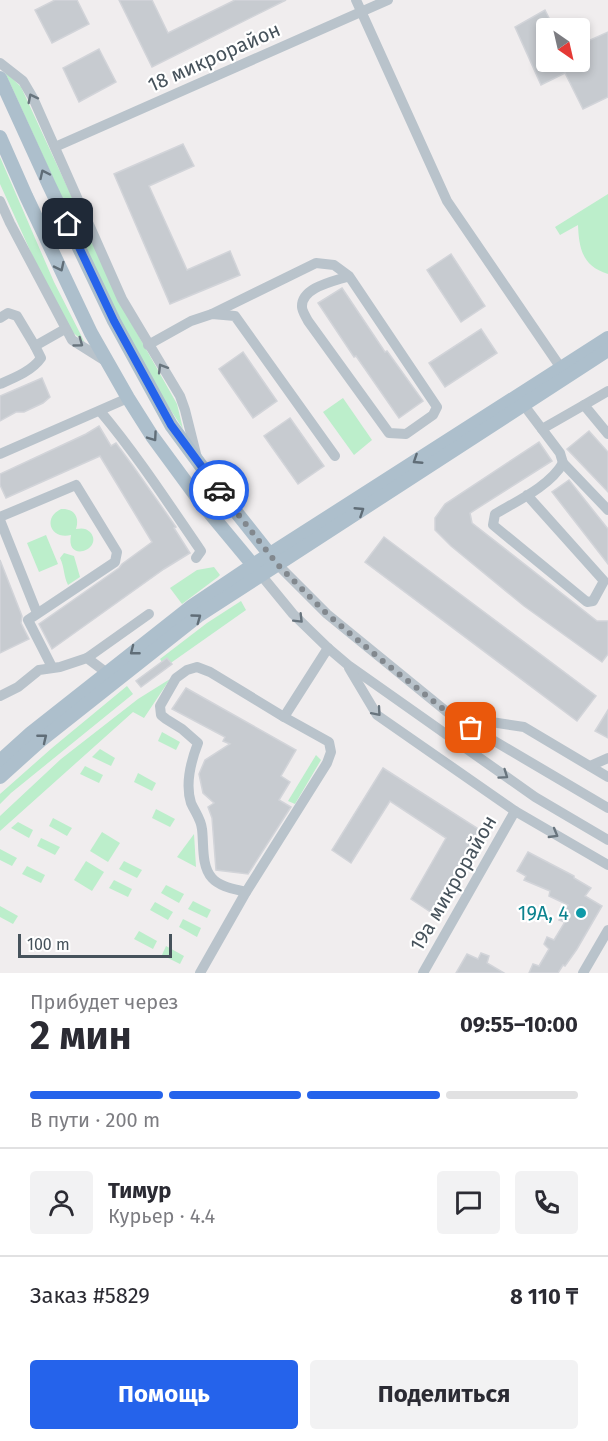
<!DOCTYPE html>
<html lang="ru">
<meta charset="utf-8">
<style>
:root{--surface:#fff;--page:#f2f2f3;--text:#2b2b33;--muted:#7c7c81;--line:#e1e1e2;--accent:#2563eb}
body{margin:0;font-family:"Fira Sans",sans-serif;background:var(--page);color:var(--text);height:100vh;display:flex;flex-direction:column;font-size:22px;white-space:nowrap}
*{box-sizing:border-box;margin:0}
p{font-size:20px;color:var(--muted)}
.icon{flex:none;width:33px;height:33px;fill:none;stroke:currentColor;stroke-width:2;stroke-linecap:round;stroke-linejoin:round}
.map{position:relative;height:973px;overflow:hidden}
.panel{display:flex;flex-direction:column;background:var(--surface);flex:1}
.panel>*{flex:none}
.needle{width:39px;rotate:146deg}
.controls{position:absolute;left:536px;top:18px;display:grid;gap:12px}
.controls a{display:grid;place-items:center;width:54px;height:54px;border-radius:6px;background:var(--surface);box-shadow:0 3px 9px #0003;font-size:30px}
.scale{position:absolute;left:18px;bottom:15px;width:154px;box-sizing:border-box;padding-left:6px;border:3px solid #46525b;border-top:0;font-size:16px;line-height:21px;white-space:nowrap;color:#46525b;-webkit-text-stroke:4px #fff;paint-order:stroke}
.pin{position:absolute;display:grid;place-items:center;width:51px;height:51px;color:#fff;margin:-26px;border-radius:12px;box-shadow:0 3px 9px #0006}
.courier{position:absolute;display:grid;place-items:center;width:60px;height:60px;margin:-30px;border:4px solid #2563eb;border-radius:50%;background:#fff;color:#222;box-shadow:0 2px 8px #0007}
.summary em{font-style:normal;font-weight:700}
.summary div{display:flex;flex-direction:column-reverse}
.summary{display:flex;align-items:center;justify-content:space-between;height:102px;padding:0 30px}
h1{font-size:39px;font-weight:700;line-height:45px}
.bar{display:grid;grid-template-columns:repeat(4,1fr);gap:9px 6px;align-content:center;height:72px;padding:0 30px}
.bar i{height:8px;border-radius:4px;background:var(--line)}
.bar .current{background:var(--accent)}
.bar p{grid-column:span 4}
.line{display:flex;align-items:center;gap:15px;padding:0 30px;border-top:2px solid var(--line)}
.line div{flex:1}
.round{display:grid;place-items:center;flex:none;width:63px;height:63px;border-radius:6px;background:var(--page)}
.action{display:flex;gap:12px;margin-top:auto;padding:12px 30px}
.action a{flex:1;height:69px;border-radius:6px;background:var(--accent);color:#fff;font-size:24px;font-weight:700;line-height:69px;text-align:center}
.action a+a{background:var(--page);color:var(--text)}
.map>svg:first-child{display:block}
.green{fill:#bceecb}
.building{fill:#c7cbd0;stroke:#d2d4d9;stroke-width:1.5}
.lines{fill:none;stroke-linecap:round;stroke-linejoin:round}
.minor{stroke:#b9c3cb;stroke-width:10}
.major{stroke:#adbfcc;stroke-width:14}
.oneway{stroke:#68747d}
.oneway2{stroke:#606d77}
.done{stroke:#82888e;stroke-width:6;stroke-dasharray:0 10.8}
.route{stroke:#2563eb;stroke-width:8}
.culture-dot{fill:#0f9aa8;stroke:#fff;stroke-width:2}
.labels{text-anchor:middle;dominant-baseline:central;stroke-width:4.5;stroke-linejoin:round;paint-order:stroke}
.street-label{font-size:20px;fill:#46525b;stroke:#fff}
.culture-label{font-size:20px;fill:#0d838f;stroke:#fff;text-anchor:end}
</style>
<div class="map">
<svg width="608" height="973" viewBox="0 0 608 973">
<rect width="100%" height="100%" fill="#f0edee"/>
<g class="green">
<path d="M4,70L21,87L124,310L177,404L183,429L157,389L118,321Z"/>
<path d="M0,157L54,282L85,343L69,329L38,268L0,184Z"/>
<path d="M608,194V274C582,266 579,248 578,225L560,235L555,227Z"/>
<path d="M343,398L372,440L354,455L323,412Z"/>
<path d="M61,509C74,508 80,517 76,529C82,528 86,528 90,532C105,549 65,564 71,535C51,540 42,518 61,509Z"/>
<path d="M46,535L58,564L39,572L27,543Z"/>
<path d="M64,553L74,556L80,577L68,585C63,574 65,569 60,558Z"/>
<path d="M214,567L220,575L218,577L182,604L170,588L197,570Z"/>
<path d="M241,601L246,610L165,667L160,659L207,623Z"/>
<path d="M170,679L144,718L133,712L0,831V816L61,759L138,699Z"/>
<path d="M127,686L133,694L11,793L0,804V794L52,748Z"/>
<path d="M162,732L180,742L176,750L158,741Z"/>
<path d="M100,749L115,758L111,766L92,757Z"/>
<path d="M316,755L321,760L295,804L288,801Z"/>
<path d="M85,766L103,775L99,783L80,774Z"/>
<path d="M138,773L156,783L152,791L134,782Z"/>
<path d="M156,809L175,819L170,827L152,818Z"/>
<path d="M53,818L72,828L67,836L49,826Z"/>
<path d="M18,822L33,830L29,838L11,828Z"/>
<path d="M102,832L120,843L108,862L90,851Z"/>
<path d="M194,834L196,867L177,857Z"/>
<path d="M41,838L60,847L55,855L37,846Z"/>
<path d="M0,849L17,858L12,866L0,860Z"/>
<path d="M86,861L104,872L92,891L74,880Z"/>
<path d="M124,861L142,870L137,878L119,869Z"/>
<path d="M27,866L45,875L41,883L22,874Z"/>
<path d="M114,880L132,889L128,897L109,888Z"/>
<path d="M166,885L184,894L179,903L161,893Z"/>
<path d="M193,901L211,910L207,918L188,909Z"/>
<path d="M155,902L173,912L168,920L150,910Z"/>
<path d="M0,906L18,916L13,924L0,917Z"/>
<path d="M183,919L201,928L197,937L179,927Z"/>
<path d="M139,931L157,941L153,949L134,939Z"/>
<path d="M166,946L184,956L180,964L162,955Z"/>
</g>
<g class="building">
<path d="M55,0H77L89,24L52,43L35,10Z"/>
<path d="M119,0H152L168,33L235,0H286L152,67Z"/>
<path d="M545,10L554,28H546V62H579V45L608,32V97L583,109L565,73L541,85L515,27Z"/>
<path d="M99,49L116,82L79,102L63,68Z"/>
<path d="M183,144L194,166L149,186L187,270L230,251L240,275L170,304L114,174Z"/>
<path d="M451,254L485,306L461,322L427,270Z"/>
<path d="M342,288L385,352L387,351L423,401L399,418L356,356L354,357L318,303Z"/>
<path d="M481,329L497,353L445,387L429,363Z"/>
<path d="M243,352L277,401L253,418L219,369Z"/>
<path d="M42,378L50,397L43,403L24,412H16L0,421V396Z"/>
<path d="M290,418L324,466L298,484L264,436Z"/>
<path d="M99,426L111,446L116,443L133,466L176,527L174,528L190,553L164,569L52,649L39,624L119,568L122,564L152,542L100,456L6,498L0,485V474L86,434Z"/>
<path d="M589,431L608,452V492L567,449Z"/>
<path d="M539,442L552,461L470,513L472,523L597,621H608V654L602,662L524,606L451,546L435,530V518L445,504Z"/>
<path d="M569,480L608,529V564L552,492Z"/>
<path d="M384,537L596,696L577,721L365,562Z"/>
<path d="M0,560L22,616L21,623L29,639L0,653Z"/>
<path d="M167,658L172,664L141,687L136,681Z"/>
<path d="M186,688L296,750L281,776L290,782L279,800L291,807L248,874L216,870L212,818L208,807L214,803L203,793L199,774L205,760L230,744L223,741L225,737L172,709Z"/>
<path d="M608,710V738L595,731Z"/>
<path d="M383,768L480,830L432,913L411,899L446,838L390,801L351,863L332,850Z"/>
<path d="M528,852L574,876V878L591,888L585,896L602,906L577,949L565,966L563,965L558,973H529L533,964L539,966L549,949L544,944L547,937L554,940L565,922L559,920L568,905L549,896L550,891L524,880L526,876L517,871Z"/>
<path d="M481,953L489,956L487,963L504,973H456L467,954L478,959Z"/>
</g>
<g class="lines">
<g class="minor">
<path d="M356,0L447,201L561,368"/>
<path d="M0,63L23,81L33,98L122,299L180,396L185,410L197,458"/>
<path d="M55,147L388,0"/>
<path d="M0,201L10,223L72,340L107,362"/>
<path d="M212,314L316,263L334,265L349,276L437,407L433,415L406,434L389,433L308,321C306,317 302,311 302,307C301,287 335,281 349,276"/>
<path d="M0,318L8,313L17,316L35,346"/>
<path d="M148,345L191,321L212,314L235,316L335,456"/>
<path d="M0,384C14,378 32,371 41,358L35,346L65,329"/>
<path d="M608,391L584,405L608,434"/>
<path d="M523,404L560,453L563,463L608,510"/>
<path d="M100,411C137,455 168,503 201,551L196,558"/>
<path d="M542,429L584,405"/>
<path d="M0,454L128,398"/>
<path d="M527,495L604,581L593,601L587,602L493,525L495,514C517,501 550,486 563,463"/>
<path d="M0,517L76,485L117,552L115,562L28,620L52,667"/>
<path d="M0,520L37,613"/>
<path d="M278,565L327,614L452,716L608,808"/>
<path d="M261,575L293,614L328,648L348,665L535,797L608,840"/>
<path d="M87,658L149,614"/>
<path d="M349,668L377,715L515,811L608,865"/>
<path d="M0,696L18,687L39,670L60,667L87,658L107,673"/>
<path d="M458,717L524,727L608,777"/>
<path d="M590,766L608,758"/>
<path d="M246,892C235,889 220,887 212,878C201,866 204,844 202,829C201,819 195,812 191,803C185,784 191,761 198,743L182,729L166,719L161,715L160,706L176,678L187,670L197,667L210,672L284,717L328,648"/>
<path d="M200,973L246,892L327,763L331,752L329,742L284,717"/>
<path d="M423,973L515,811"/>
<path d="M583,973L608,930"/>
</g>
<g class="major">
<path d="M0,78L49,185L114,321L171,425L221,493L275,561"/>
<path d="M0,137L26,196L91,333L128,398L152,436L199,500L258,571"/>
<path d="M0,761L31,733L192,606L253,565L608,338"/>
<path d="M0,777L40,741L198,616L608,350"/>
</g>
</g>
<defs><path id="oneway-chevron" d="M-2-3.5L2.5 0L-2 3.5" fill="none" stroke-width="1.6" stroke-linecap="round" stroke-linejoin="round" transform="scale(1.5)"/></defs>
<g class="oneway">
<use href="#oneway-chevron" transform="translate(32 98) rotate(-117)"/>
<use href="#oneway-chevron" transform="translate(79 343) rotate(36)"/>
<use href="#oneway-chevron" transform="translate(162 368) rotate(-121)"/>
<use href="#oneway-chevron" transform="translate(299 619) rotate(45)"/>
<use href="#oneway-chevron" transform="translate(377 712) rotate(49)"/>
<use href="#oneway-chevron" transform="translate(504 775) rotate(35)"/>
<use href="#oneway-chevron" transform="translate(554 834) rotate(30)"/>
</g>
<g class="oneway2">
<use href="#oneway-chevron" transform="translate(44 174) rotate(-115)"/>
<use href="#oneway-chevron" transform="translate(60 267) rotate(64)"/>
<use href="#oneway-chevron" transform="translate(153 437) rotate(55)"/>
<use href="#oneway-chevron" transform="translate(417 460) rotate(147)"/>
<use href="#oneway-chevron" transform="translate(360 511) rotate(-33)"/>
<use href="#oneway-chevron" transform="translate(197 618) rotate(-36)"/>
<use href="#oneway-chevron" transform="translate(134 651) rotate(142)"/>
<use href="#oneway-chevron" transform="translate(43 738) rotate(-39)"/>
</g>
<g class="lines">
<path class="done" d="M219,490L278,565L327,614L379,658L452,716L471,728"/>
<path class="route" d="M68,224L114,321L171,425L219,490"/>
</g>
<circle class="culture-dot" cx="581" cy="913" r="6"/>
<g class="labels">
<g class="street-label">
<text transform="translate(214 57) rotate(-24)">18 микрорайон</text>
<text transform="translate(453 883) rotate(-60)">19а микрорайон</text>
</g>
<g class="culture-label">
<text x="569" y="913">19А, 4</text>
</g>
</g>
</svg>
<div class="controls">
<a><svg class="needle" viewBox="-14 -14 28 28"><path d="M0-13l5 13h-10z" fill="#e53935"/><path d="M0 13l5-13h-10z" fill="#7c7c81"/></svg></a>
</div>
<div class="scale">100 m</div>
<div class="pin" style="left:471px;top:728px;background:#ea580c"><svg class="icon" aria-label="bag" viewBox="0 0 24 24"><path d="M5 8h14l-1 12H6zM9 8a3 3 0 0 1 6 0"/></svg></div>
<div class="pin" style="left:68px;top:224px;background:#1f2937"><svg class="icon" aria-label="home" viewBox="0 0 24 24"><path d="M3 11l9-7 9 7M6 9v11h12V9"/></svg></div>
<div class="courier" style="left:219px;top:490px"><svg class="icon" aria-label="car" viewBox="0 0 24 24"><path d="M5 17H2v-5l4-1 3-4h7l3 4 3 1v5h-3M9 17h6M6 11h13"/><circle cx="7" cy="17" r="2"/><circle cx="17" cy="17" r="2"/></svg></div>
</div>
<section class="panel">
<div class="summary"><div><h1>2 мин</h1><p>Прибудет через</p></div><em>09:55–10:00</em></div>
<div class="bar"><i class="current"></i><i class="current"></i><i class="current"></i><i></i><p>В пути · 200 m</p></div>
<div class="line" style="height:108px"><a class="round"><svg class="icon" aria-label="person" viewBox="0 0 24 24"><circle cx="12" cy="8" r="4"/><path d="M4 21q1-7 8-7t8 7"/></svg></a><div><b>Тимур</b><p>Курьер · 4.4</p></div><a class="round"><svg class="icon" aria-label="chat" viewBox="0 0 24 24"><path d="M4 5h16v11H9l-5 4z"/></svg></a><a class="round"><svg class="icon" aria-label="phone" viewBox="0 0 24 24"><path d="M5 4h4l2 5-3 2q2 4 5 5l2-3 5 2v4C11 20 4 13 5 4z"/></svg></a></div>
<div class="line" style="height:78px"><div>Заказ #5829</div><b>8 110 ₸</b></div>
<div class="action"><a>Помощь</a><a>Поделиться</a></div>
</section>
